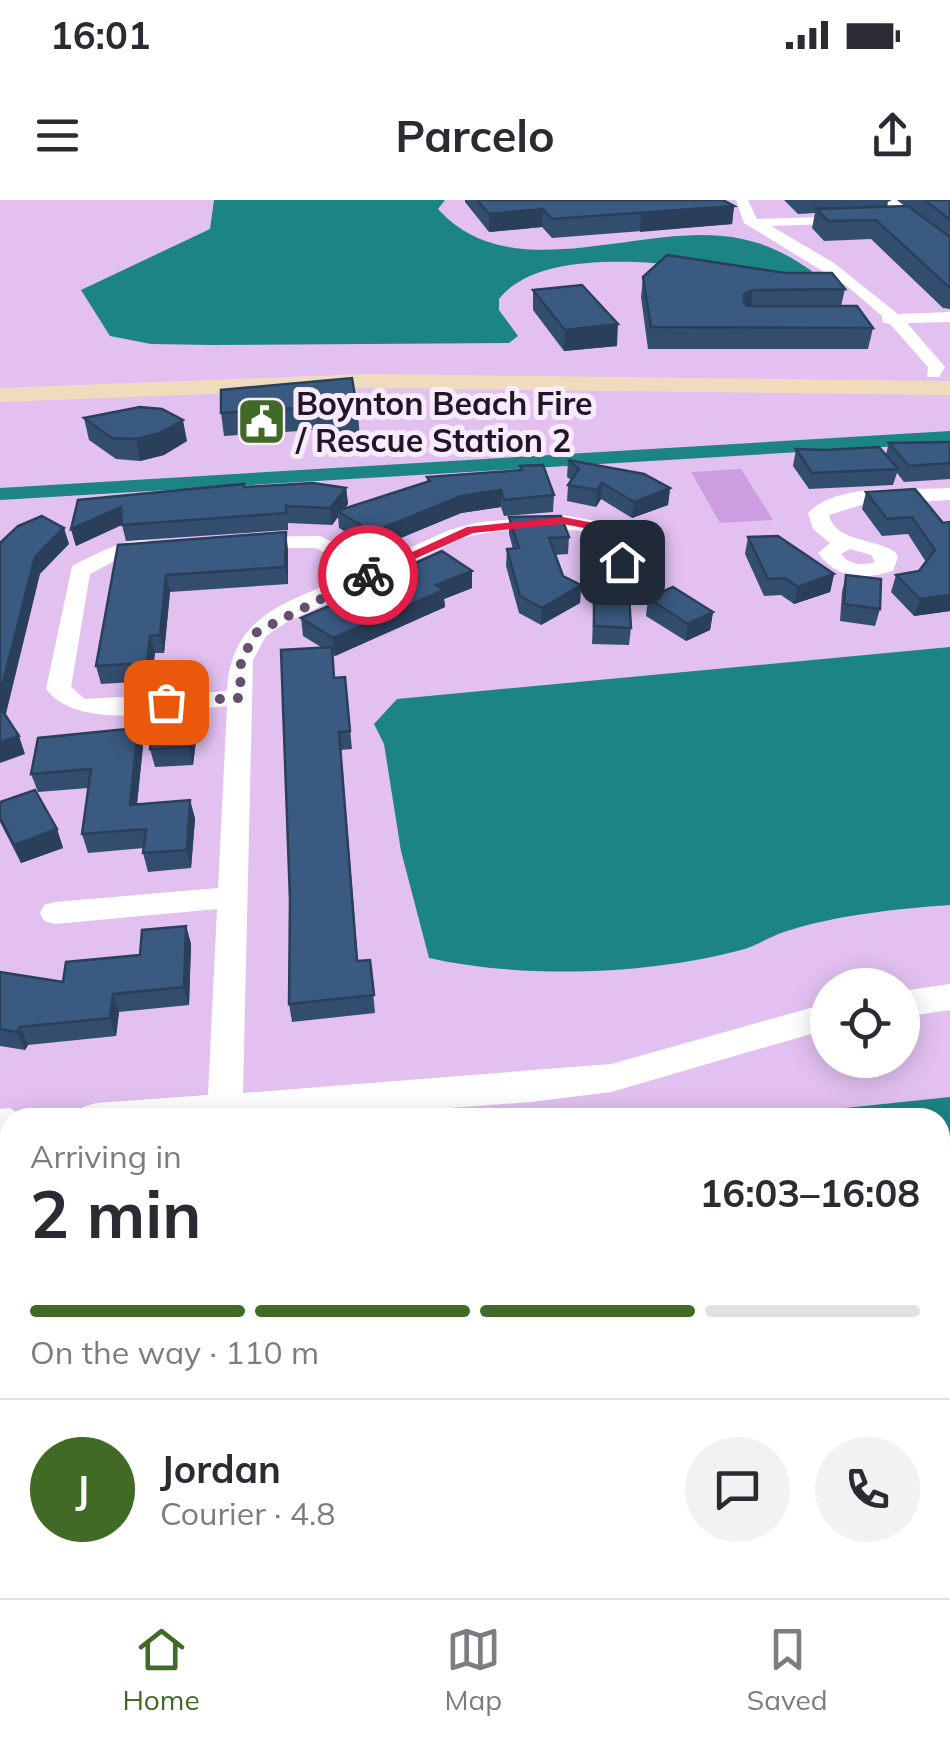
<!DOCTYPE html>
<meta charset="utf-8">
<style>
:root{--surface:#fff;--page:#f2f2f3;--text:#2b2b33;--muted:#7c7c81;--line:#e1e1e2;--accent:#416a26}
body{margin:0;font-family:Mulish,sans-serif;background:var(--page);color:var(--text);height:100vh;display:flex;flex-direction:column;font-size:38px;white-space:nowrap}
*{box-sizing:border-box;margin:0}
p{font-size:32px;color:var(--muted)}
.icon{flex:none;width:55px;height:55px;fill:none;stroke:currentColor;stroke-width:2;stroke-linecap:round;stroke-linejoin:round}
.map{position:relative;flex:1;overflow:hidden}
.details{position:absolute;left:0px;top:908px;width:950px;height:492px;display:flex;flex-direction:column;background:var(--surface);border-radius:30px 30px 0 0;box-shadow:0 5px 25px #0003}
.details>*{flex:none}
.controls{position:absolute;left:810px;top:768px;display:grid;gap:20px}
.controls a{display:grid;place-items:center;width:110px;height:110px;border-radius:50%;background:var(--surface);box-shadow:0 5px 25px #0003;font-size:50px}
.pin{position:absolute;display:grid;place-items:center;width:85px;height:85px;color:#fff;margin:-42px;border-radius:20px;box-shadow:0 5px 15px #0006}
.courier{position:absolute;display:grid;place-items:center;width:100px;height:100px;margin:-50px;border:8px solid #e11d48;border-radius:50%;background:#fff;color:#222;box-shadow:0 2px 12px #0007}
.headline em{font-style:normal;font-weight:700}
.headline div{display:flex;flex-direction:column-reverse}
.headline{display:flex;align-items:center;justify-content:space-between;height:170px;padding:0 30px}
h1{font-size:65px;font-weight:700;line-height:75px}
.bar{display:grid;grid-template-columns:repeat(4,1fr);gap:15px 10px;align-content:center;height:120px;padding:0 30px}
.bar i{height:12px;border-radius:8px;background:var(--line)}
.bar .on{background:var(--accent)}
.bar p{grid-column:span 4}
.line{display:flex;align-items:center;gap:25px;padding:0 30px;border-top:2px solid var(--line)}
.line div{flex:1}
.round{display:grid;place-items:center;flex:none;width:105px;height:105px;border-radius:52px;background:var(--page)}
.status{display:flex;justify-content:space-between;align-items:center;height:70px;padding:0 50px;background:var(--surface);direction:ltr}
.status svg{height:28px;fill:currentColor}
header{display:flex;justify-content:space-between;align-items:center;height:130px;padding:0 30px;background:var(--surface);font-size:45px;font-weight:700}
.dock{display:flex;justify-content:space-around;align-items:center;height:140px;border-top:2px solid var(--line);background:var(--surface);font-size:28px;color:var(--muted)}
.dock a{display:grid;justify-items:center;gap:5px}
.dock .on{color:var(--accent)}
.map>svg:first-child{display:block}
.green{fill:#cc9ee1}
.water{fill:#1c8483}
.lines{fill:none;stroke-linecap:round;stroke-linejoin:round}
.canal{fill:#1c8483;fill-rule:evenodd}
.minor{fill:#fff;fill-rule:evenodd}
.secondary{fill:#efdcbc;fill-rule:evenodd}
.wall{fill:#334d6f}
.shaded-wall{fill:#293f5a}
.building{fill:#3b5a81;stroke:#293f5a;stroke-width:2.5}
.route{fill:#e11d48}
.done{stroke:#65516d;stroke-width:10;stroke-dasharray:0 18}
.labels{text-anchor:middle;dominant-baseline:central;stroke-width:10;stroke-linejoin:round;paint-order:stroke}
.far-poi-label{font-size:32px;font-weight:bold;fill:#211526;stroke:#f8ebfe;text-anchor:start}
</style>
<div class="status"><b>16:01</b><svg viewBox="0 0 49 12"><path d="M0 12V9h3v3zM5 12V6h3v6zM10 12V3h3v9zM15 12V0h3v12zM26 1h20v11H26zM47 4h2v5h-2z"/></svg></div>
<header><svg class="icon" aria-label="menu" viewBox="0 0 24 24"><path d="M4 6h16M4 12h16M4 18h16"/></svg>Parcelo<svg class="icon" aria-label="share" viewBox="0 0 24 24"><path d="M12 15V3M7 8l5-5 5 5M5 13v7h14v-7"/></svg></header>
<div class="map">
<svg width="950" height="1398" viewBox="0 0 950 1398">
<rect width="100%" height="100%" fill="#e2c1f1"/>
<path class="green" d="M741,269L773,320L720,323L691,272Z"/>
<g class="water">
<path d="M214,0H445L438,9C514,93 646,18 742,39C768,44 790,56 812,71L801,81C726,73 551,33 499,99V110L518,136L509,143L212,145L151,144L110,136L81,90L210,29Z"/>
<path d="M950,447V705C896,709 835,715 784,732C769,737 756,746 741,750C648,775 523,779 429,758L401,651L384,544L374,524L397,499Z"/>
<path d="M950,897V1369H940V918L760,917Z"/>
<path d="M365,1390H704L665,1398H375Z"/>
</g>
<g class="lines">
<path class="canal" d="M950,231V243L0,300V288Z"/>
<g class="minor">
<path d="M736,0H748L757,19L861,16L856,23L771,26L834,63L898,114L950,112V122L907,123L945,167L939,177H927L928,167L890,124L882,122V116L847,86L744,23Z"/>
<path d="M882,0H896L950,46V57Z"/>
<path d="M950,288V300L861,305L829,315C835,342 875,338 895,352L898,357L893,371C863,380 838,380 818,353L830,343L813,329L808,313C838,281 909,291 950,288ZM850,349L871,355L875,362C862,366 850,365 841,354Z"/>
<path d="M563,315L612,324L633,362L630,367H614L597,333C553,326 507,327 463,338L287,422L266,436L253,460L243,893L611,864L828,803V829L611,892L531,902L316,918H79L83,907L96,903L208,895L217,709L55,724L44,721L40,713L44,705L55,702L218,688L227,506C176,510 79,533 46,489L72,366C96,354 143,327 167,348L156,354L120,358L90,374L71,487L85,499L227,491C231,410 294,401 358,372L316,348H246L238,347V337L320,336L376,363L449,330L479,322Z"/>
<path d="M950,784V810L902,817V791Z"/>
<path d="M10,908L25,918H10V938L0,939V909Z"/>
<path d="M0,1225L10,1229V1277L0,1273Z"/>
<path d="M177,1390H231L235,1398H180Z"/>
</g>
<path class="secondary" d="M369,174L950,181V195L369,188L0,202V188Z"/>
</g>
<g class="wall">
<path d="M465,0H723L734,6L732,24L552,38L542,27L489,32L465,2Z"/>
<path d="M784,0H892L888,2L887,7L905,6L897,0H950V109L943,108L871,39L824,41L812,28L815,13L798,14Z"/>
<path d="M643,77L845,89L841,106L873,128L868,149H648L641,97Z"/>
<path d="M533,90L617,146L564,151L533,110Z"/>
<path d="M352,178L358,215L360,238L330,240L329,229L224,236L221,213Z"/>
<path d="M84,218L187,241L164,255L140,261L116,259L89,240Z"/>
<path d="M950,242V279L904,282L897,273L893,285L809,289L793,266L796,249L886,254L889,243Z"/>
<path d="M568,260L670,288L668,305L632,318L601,299L596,307L567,301L568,285L571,280L567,277Z"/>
<path d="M520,266L554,295L553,312L504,316L501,307L461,313L374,349L339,328L338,317L332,325L288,323V330L126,341L122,325L76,346L71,329L244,287L346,288L348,304L344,309L427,282V277L520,271Z"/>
<path d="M866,292L943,323L950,322V411L914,416L891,392L896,375L919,371L926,362L908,334L882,336L862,309Z"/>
<path d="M509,317L569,337L568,354L555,355L563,376L581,385L580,403L541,425L519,413L506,366L507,349H513L509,334Z"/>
<path d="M748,337L834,374L830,392L794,404L781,395L764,396L745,354Z"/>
<path d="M118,345L288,349V384L170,392L164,453H155L151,481L101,484L96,466Z"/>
<path d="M846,375L880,409L875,426L840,421L842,392Z"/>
<path d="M380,379L472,388L444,399L445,407L335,456L332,454L334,478L345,477L352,549L341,550L358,761L370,760L375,813L292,822L289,804L321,447L303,436L301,418L380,384Z"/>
<path d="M594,394L631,428L629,445L592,444Z"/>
<path d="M648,398L713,412L710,430L686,441L646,416Z"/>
<path d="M197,531L193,565L155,567L150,549Z"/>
<path d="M143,546L137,604L190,600L195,619L191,668L148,672L143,653L144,648L88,653L82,634L88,588L38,592L31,574Z"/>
<path d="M0,602L57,629L63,648L21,663L0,622Z"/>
<path d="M186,726L191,744L189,805L119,812L116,836L28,845L25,850L0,846V772L63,782L140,755Z"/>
</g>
<g class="shaded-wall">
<path d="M734,6L732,24L640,32L641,14Z"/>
<path d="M543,9L542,27L489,32V14Z"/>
<path d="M753,90L750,111L741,115L744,94Z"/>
<path d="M618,124L617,146L564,151L565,130Z"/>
<path d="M183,220L187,241L164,255L140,261L136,239Z"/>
<path d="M602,283L601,299L596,307L597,290Z"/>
<path d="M346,288L348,304L341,313L337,311L338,317L332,325L330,308Z"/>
<path d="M670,288L668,305L632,318L634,302Z"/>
<path d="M501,290V307L461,313L374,349L373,332L461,296Z"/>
<path d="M121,307L125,323L76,346L71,329Z"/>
<path d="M64,328L69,344L40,374L4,522L0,511V494L35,357Z"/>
<path d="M286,332L288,349V384L285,367Z"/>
<path d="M472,371V388L444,399L445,407L335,456L333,438L436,385Z"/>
<path d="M834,374L830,392L794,404L798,387Z"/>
<path d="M166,375L170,392L164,453L160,435Z"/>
<path d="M581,385L580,403L541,425L542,408Z"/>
<path d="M950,395V411L914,416L920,399Z"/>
<path d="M713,412L710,430L686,441L688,424Z"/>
<path d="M150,436L155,453L151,481L147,463Z"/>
<path d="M193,513L197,531L193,565L189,547Z"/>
<path d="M138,528L143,546L135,623L130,605Z"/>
<path d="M19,536L25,554L0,563V542Z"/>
<path d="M190,600L195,619L191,668L187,650Z"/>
<path d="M57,629L63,648L21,663L14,645Z"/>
<path d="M186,726L191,744L189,805L184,787Z"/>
<path d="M113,794L119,812L116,836L110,818Z"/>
<path d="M20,827L28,845L25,850L17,832Z"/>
</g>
<g class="building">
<path d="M477,0H723L734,6L552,19L543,9L489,14Z"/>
<path d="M925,0H950V20Z"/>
<path d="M908,6L950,37V88L876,20L828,21L816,9Z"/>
<path d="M667,55L785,73H832L845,89L753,90L744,94V102L747,106H857L873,128L651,127L643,77Z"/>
<path d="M582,85L618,124L565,130L533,90Z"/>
<path d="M352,178L358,215L328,216L327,206L221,213V190Z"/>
<path d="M140,207L162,209L183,220L160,233L136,239L112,238L84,218Z"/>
<path d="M950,242V263L909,266L889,243Z"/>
<path d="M879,247L898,269L812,273L796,249L826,250Z"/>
<path d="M568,260L644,274L670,288L634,302L602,283L597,290L568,285L579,269Z"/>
<path d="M543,265L554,295L504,300L501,290L461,296L373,332L337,311L430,281L427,277L522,270L520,266Z"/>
<path d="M313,283L346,288L330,308L286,306V313L122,325L121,307L71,329L78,300L244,284V287Z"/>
<path d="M915,289L943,323L950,322V395L920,399L896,375L919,371L935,350L912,317L887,319L866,292Z"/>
<path d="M42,316L64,328L35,357L0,494V343L18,326Z"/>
<path d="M561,316L569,337L549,338L563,376L581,385L542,408L520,396L507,349L519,348L509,317Z"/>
<path d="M286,332L285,367L166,375L160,435L150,436L147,463L96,466L118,345Z"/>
<path d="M778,336L834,374L798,387L785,378L768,379L748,337Z"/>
<path d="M442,351L472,371L436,385L444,390L333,438L301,418L385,382L380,379Z"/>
<path d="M846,375L881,379L880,409L844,404Z"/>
<path d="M673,387L713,412L688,424L648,398Z"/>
<path d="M594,394L629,396L631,428L594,426Z"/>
<path d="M332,447L334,478L345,477L350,531L339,532L357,761L370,760L374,795L289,804L290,700L281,450Z"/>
<path d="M0,507L19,536L0,542Z"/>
<path d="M193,513L189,547L150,549L156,514Z"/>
<path d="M138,528L130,605L190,600L187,650L143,653L146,629L82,634L91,569L31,574L38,538Z"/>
<path d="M35,590L57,629L14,645L0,618V602Z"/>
<path d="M186,726L184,787L113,794L110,818L20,827L17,832L0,829V772L63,782L66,762L140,755L142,730Z"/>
</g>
<path class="route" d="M563,317L609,326L626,365H618L600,331L563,324L473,333L372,378L362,375L467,327Z"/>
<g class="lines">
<path class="done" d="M166,502L240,498L241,460L257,432L368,375"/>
</g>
<defs>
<symbol id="civic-square" viewBox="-11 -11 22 22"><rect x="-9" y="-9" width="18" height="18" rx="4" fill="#416a26" stroke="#f8ebfe"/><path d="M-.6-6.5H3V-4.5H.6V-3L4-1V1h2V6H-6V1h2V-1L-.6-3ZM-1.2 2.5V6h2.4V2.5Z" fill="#fff"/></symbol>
</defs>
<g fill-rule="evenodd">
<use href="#civic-square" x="234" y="194" width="55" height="55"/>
</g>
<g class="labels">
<g class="far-poi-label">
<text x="296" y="203">Boynton Beach Fire<tspan x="296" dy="37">/ Rescue Station 2</tspan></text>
</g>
</g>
</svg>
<div class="controls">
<a><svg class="icon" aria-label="locate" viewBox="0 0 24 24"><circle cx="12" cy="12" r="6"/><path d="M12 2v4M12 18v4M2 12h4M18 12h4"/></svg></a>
</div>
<div class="pin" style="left:166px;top:502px;background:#ea580c"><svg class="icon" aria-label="bag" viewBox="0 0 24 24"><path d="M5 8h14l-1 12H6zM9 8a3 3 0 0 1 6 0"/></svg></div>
<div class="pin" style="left:622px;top:362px;background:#1f2937"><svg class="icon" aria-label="home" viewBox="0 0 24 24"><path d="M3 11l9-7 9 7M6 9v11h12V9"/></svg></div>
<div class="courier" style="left:368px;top:375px"><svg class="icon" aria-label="bike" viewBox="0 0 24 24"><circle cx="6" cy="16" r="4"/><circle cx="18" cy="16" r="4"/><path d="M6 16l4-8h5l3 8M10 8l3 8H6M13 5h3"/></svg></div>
<section class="details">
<div class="headline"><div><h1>2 min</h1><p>Arriving in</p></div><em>16:03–16:08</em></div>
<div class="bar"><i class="on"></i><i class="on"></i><i class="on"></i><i></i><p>On the way · 110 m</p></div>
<div class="line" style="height:180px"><b class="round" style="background:var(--accent);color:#fff">J</b><div><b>Jordan</b><p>Courier · 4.8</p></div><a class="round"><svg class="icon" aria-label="chat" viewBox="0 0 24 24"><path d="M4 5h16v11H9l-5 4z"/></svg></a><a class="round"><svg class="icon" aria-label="phone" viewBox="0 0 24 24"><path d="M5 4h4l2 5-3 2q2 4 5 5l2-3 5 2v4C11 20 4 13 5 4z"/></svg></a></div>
</section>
</div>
<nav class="dock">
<a class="on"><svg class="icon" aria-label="home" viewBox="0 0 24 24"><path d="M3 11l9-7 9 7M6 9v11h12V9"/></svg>Home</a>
<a><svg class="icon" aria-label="map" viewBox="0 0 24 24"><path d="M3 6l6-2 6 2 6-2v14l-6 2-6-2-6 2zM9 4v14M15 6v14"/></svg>Map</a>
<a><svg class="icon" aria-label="saved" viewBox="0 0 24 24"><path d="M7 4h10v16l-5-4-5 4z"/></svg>Saved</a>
</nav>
